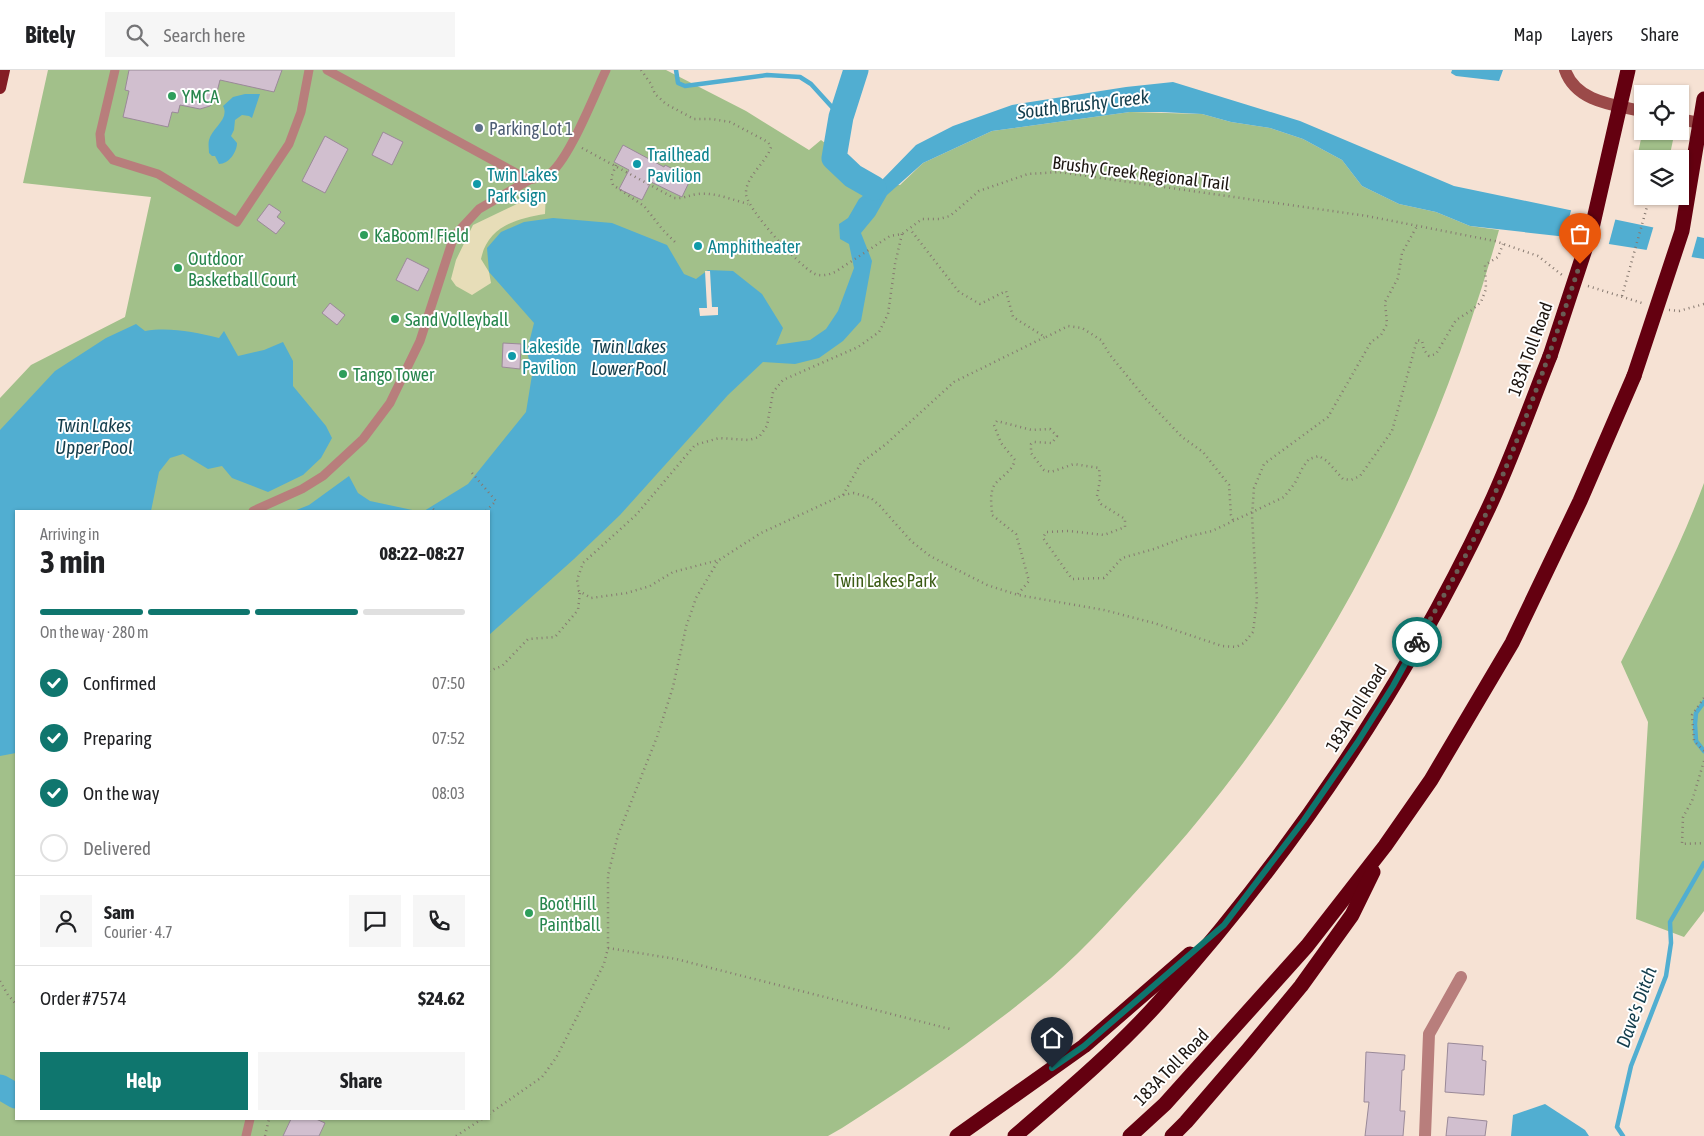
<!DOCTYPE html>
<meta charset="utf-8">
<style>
:root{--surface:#fff;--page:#f6f6f6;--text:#202124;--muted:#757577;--line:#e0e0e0;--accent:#0f766e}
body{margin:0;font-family:"Asap Condensed",sans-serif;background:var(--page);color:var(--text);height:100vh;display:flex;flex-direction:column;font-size:19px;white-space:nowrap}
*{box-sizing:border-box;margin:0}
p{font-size:16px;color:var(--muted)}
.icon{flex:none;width:28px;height:28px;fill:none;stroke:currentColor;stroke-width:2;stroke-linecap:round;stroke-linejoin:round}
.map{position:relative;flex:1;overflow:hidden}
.sheet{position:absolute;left:15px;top:440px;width:475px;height:610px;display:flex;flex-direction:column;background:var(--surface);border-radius:0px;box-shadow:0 1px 4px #0004}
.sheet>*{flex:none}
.fabs{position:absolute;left:1634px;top:15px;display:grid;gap:10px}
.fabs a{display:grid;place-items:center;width:55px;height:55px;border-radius:0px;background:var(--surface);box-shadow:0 1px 4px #0004;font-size:25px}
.pin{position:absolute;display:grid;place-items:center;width:42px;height:42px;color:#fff;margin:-51px -21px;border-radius:50% 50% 50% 0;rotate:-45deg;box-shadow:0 0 5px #0007}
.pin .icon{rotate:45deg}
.courier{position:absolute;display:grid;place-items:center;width:50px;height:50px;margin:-25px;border:4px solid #0f766e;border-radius:50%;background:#fff;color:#222;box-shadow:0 1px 6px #0007}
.summary em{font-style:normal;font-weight:700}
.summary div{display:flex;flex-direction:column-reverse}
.summary{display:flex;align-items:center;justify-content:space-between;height:85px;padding:0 25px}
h1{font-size:32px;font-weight:700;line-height:38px}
.bar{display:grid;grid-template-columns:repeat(4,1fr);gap:8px 5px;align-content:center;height:60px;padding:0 25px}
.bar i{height:6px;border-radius:4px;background:var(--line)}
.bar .active{background:var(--accent)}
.bar p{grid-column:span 4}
.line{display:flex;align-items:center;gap:12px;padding:0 25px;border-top:1px solid var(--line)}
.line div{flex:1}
.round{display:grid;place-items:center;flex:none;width:52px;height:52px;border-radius:0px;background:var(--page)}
ol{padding:0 25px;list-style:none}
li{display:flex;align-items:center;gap:15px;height:55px}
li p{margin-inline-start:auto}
li .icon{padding:5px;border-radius:50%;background:var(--accent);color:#fff;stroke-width:4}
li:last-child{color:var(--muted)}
li i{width:28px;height:28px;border:2px solid var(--line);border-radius:50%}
.action{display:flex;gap:10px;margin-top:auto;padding:10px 25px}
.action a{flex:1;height:58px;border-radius:0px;background:var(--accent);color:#fff;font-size:20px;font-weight:700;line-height:58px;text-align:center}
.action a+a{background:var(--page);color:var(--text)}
header{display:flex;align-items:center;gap:30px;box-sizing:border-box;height:70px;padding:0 25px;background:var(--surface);border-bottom:1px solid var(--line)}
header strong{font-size:24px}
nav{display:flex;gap:28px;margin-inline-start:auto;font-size:18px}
.search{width:350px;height:45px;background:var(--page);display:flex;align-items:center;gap:12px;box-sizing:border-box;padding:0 18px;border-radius:0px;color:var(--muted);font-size:19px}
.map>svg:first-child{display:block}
.green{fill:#a2c08a;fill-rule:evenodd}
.sand{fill:#e7ddb8}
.water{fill:#51aed1}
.pier{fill:#f6e2d4}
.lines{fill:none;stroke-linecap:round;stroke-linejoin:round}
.stream{stroke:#51aed1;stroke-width:4.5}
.river{stroke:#51aed1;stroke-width:25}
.building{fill:#d1bfcf;stroke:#9a8998}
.path{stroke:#867970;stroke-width:2.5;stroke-dasharray:1 4;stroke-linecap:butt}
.service{stroke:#b87e7c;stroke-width:9}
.minor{stroke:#b87e7c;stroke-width:12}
.secondary{stroke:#9b4a49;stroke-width:12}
.primary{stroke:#841d25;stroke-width:12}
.motorway{stroke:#640010;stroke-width:15}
.motorway-bridge{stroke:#640010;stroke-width:15}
.done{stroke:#695d55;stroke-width:5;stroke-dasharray:0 9}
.route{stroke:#0f766e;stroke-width:6}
.leisure-dot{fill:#2e9e5b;stroke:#fff;stroke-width:2}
.service-dot{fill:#5c6f8a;stroke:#fff;stroke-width:2}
.culture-dot{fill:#0f9aa8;stroke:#fff;stroke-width:2}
.labels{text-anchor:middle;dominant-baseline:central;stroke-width:4;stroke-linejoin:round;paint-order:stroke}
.leisure-label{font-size:18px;fill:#27864d;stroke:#fff;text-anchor:start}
.service-label{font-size:18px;fill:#4e5e75;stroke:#fff;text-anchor:start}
.culture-label{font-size:18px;fill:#0d838f;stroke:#fff;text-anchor:start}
.street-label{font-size:18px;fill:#1d1611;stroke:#fff}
.park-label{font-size:18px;fill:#3b5c15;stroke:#fff}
.water-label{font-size:19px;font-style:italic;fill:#133d4c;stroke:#fff}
</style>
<header>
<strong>Bitely</strong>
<div class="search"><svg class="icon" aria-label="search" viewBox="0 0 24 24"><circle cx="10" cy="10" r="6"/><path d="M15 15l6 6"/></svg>Search here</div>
<nav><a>Map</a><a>Layers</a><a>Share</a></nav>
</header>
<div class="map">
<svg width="1704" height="1066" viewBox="0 0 1704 1066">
<rect width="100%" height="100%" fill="#f6e2d4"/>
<g class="green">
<path d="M48,0H666L746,41L809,80L821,70L878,113L900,115L923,93L992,61L1130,42L1202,44L1231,52L1270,58L1303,69L1342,90L1362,116L1399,134L1436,142L1470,156L1499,160C1432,398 1319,621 1151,805C1119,840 1087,877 1051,908C985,963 914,1012 842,1058L828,1066H0V328L31,295L125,247L151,127L23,113ZM16,441H489V1049H16Z"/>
<path d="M1642,64L1673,70L1669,89L1637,88Z"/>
<path d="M1704,413V841L1684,867L1636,849L1648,652L1621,592C1651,533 1681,475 1704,413Z"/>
</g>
<path class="sand" d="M546,120L545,144C516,149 488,156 481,189L489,202L491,213L472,225L456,216L451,209L456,190L473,155Z"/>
<g class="water">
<path d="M1452,0H1503L1499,11L1456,6L1451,3Z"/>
<path d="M1173,12L1300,51L1454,116L1704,168V189L1558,166L1470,156L1436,142L1399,134L1362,116L1342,90L1303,69L1270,58L1231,52L1202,44L1161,42H1130L992,61L923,93L887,125L875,146L861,163L872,191L861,251L843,271L819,288L795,294L763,292L728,325L620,445L574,489L489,565V441H424L468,414L526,342L532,305L527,281L534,253L489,202L487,178L501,162L524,152L553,148L612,153L667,175L684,204L696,209L708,200L733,201L762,224L783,258L776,275L810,270L826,259L838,241L854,198L849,174L840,169L839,154L848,148L859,129L879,113L916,75L953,56L1012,35L1126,17Z"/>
<path d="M245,24H260L252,48L249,46L242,45L235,50L234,60L231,66L237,73C237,82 229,94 219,94L215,86H212L209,83C209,79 208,74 209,70C212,58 230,49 223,36L233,27Z"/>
<path d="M136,254L145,261C170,257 194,262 219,268L224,261L238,286L264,280L283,272L293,291V316L326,356L332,368L321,388L303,405L268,422L232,408L222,396L208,399L183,384L170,388L159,402L151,441H16V683L0,686V360L55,301L106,268Z"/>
<path d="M349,406L358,423L370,431L417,441H294L309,435Z"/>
<path d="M1545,1034L1585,1060L1589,1066H1511L1513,1045Z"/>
</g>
<g class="pier">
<path d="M1572,137L1616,147L1608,177L1563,170Z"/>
<path d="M1654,155L1698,164L1691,189L1646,182Z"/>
<path d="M705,201H710L712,237H718V245L700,246L699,238H707Z"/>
</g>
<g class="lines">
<g class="stream">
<path d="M676,0L678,13L685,16L767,5L800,7L811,14L841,47"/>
<path d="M1704,632L1696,643L1695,654L1696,671L1704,681"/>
<path d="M1623,1066L1617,1057L1631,996L1666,906L1671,873L1670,852L1704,793"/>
</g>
<g class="river">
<path d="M856,0L841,47L834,88L853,106L874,118"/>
<path d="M0,1017L16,1026"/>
</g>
</g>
<g class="building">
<path d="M129,0H282L274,22L220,10L215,30L210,36L200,39L180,35L178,43L172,42L168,57L123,47L129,21L125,20Z"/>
<path d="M383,62L403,72L392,95L372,85Z"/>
<path d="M325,66L348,79L325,123L302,111Z"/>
<path d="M623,75L664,97L665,95L691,108L682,127L651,112L642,130L619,119L629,100L614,92Z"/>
<path d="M269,134L281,142L277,147L285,153L276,164L257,150Z"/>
<path d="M407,188L429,199L418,221L396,210Z"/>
<path d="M330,233L345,245L337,255L322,243Z"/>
<path d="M503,273L521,274L520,299L502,297Z"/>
<path d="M1448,973L1483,976L1482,990L1486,991L1484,1025L1445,1022Z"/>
<path d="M1366,982L1405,985L1404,1000H1402L1400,1041H1405L1403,1066H1365L1369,1032H1364Z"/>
<path d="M1448,1047L1487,1051L1485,1066H1446Z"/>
<path d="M291,1049H316L325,1053L319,1066H283Z"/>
</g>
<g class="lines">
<g class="path">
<path d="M641,0L651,14L655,24L666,34L694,49H712L730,52L768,72L771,77C766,93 745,107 746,124C748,141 798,194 813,203C820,207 828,205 835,202L890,166L902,164L922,149H939L950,146L979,121L1028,104L1059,102L1367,146L1495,171L1538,186L1562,205"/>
<path d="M1655,61L1664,65L1683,68"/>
<path d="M582,78L674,128C683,129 689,125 698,124C714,122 733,130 748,134"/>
<path d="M616,95L611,108L613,115L644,136L663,160L677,174"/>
<path d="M902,164L895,194L888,244L879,262L858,277L783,310L773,322L767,356L759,367L749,370L719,368L695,375L636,445L583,493L577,510L579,521L591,528L627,523L650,516L673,502L719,490L761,463L843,425L854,423L871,428L880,436L911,471L930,486L987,515L1018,525L1104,540L1154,553L1222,576L1236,577L1244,573L1253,562L1257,530L1252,446L1254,418L1264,394L1328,347L1371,272L1381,265L1387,254L1385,232L1398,208L1402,183L1417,156"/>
<path d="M1588,216L1645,234"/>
<path d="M1622,226L1650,126"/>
<path d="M1669,240L1679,241L1704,234"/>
<path d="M1046,267L1068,256L1082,258L1101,270L1110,285L1145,328L1182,367L1203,382L1229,415L1231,445L1234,452"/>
<path d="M472,403L496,431L486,441"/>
<path d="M843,425L861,393L886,374L954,312L1045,267L1013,247L1006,221L980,234L959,222L910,159"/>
<path d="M433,439L435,441"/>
<path d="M1018,524L1029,511L1016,464L992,445C992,438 990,429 992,421C994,409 1011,405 1015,390L1001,373L994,355L997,351L1032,360L1050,359L1057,366L1052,373L1034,372L1031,374V383L1044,400L1051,402L1074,394L1099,398L1100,410L1097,426L1101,434L1125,449V457L1104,465L1069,461L1046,462L1043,468L1072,509L1104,508L1122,488L1154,479L1186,467L1212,461L1284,427L1295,413L1303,397L1309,389L1319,386L1327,391L1343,409L1351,410L1360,406L1392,361L1417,270L1422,271L1424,280L1429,286L1436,284L1456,250L1472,240L1481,232L1486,219L1485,195L1498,187L1503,174"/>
<path d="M489,601L502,596L528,569L555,567L578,540L580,522"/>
<path d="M1704,628L1692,645L1694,671L1704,681"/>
<path d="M1704,691L1692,731L1683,747L1682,774L1704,773"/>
<path d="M608,878L676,889L950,959"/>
<path d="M0,911L8,925L16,934"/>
<path d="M489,1044L542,1007L556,988L604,894L608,878V805L618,765L657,667L673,617L686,557L696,528L718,491"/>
<path d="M265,1066L269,1049"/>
<path d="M456,1066L482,1049"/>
</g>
<g class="service">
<path d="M115,0L100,64L101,75L113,90L158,104L237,152L289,74L301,42L309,0"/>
<path d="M529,110C534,109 543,108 548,105C568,93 595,23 606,0"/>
<path d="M253,441L302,419L323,406L363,369L390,333L420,271L454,166L479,139L529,110L327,0"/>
<path d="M246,1066L250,1049"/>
</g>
<path class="minor" d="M1425,1066L1429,964L1461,907"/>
<g class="secondary">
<path d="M1565,0C1576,32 1614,35 1642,41"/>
<path d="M1680,49L1704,54"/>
</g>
<path class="primary" d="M0,18L4,0"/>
<g class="motorway">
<path d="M957,1066L1084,976L1190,884"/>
<path d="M1015,1066C1065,1023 1116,980 1159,932C1291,784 1405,616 1489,437C1512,388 1530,336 1550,286"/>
<path d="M1130,1066L1165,1034L1307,876L1385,776L1431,710L1512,573L1580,431L1634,306"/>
<path d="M1172,1066L1186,1052L1248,980L1301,916L1352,845L1373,802"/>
</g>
<g class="motorway-bridge">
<path d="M1550,286L1592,158L1628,0"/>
<path d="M1634,306L1682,161L1704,29"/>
</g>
</g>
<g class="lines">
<path class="done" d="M1417,572C1443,528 1469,482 1490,435C1524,357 1553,276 1580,194"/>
<path class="route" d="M1052,998L1084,976L1224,855L1304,750L1357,673L1393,616L1417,572"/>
</g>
<g class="leisure-dot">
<circle cx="172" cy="26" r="5"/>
<circle cx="364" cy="165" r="5"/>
<circle cx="178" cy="198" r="5"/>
<circle cx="395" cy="249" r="5"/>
<circle cx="343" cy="304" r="5"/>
<circle cx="529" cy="843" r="5"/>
</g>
<circle class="service-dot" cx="479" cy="58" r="5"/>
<g class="culture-dot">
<circle cx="637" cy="94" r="5"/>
<circle cx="477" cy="114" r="5"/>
<circle cx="698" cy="176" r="5"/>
<circle cx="512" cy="286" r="5"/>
</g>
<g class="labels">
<g class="leisure-label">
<text x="182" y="26">YMCA</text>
<text x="374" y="165">KaBoom! Field</text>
<text x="188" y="188">Outdoor<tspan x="188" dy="21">Basketball Court</tspan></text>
<text x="405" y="249">Sand Volleyball</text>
<text x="353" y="304">Tango Tower</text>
<text x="539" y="833">Boot Hill<tspan x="539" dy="21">Paintball</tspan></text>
</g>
<g class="service-label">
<text x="489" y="58">Parking Lot 1</text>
</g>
<g class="culture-label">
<text x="647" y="84">Trailhead<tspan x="647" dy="21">Pavilion</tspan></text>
<text x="487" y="104">Twin Lakes<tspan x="487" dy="21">Park sign</tspan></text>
<text x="708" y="176">Amphitheater</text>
<text x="522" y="276">Lakeside<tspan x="522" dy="21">Pavilion</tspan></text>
</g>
<g class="street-label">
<text transform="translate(1141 103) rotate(7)">Brushy Creek Regional Trail</text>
<text transform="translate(1530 279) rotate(-70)">183A Toll Road</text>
<text transform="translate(1356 638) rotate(-58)">183A Toll Road</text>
<text transform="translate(1171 997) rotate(-46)">183A Toll Road</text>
</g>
<g class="park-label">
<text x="885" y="510">Twin Lakes Park</text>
</g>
<g class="water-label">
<text transform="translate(1083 34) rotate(-7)">South Brushy Creek</text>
<text x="629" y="276">Twin Lakes<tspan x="629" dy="22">Lower Pool</tspan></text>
<text x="94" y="355">Twin Lakes<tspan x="94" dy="22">Upper Pool</tspan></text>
<text transform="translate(1636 937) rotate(-70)">Dave's Ditch</text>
</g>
</g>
</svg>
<div class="fabs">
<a><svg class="icon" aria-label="locate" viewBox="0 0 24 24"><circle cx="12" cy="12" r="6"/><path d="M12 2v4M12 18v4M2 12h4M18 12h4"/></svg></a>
<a><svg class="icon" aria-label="layers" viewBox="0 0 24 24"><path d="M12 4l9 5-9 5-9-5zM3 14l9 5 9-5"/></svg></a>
</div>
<div class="pin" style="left:1580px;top:194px;background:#ea580c"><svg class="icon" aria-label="bag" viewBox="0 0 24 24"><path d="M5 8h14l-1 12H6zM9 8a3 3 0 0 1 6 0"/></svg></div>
<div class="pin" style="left:1052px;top:998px;background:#1f2937"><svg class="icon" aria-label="home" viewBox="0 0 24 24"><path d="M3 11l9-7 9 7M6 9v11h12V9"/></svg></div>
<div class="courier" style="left:1417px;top:572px"><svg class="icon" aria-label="bike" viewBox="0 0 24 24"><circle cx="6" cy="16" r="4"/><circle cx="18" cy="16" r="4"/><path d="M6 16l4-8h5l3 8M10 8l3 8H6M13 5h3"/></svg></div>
<section class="sheet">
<div class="summary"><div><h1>3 min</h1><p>Arriving in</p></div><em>08:22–08:27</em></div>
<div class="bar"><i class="active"></i><i class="active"></i><i class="active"></i><i></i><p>On the way · 280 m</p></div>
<ol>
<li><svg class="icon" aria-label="check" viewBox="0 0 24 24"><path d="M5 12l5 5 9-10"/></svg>Confirmed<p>07:50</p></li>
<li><svg class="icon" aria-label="check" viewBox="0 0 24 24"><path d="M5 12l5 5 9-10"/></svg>Preparing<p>07:52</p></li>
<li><svg class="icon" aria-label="check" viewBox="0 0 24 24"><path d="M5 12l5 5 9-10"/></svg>On the way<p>08:03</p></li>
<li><i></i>Delivered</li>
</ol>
<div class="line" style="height:90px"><a class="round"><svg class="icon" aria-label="person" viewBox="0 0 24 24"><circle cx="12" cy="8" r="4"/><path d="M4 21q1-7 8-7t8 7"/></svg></a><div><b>Sam</b><p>Courier · 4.7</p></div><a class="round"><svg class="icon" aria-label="chat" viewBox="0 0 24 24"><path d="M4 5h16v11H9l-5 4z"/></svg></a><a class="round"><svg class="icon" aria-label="phone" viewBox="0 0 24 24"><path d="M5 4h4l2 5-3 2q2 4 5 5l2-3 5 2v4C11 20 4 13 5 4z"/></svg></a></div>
<div class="line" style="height:65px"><div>Order #7574</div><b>$24.62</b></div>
<div class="action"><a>Help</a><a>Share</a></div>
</section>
</div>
